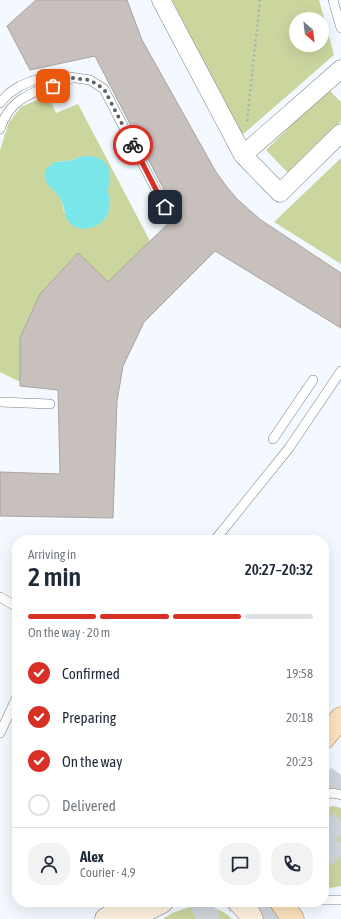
<!DOCTYPE html>
<meta charset="utf-8">
<style>
:root{--surface:#fff;--page:#f2f2f3;--text:#1f2937;--muted:#747a83;--line:#e0e1e3;--accent:#d93025}
body{margin:0;font-family:"Asap Condensed",sans-serif;background:var(--page);color:var(--text);height:100vh;display:flex;flex-direction:column;font-size:15px;white-space:nowrap}
*{box-sizing:border-box;margin:0}
p{font-size:13px;color:var(--muted)}
.icon{flex:none;width:22px;height:22px;fill:none;stroke:currentColor;stroke-width:2;stroke-linecap:round;stroke-linejoin:round}
.map{position:relative;flex:1;overflow:hidden}
.side{position:absolute;left:12px;top:535px;width:317px;height:372px;display:flex;flex-direction:column;background:var(--surface);border-radius:16px;box-shadow:0 4px 16px #0002}
.side>*{flex:none}
.needle{width:26px;rotate:152deg}
.controls{position:absolute;left:289px;top:12px;display:grid;gap:8px}
.controls a{display:grid;place-items:center;width:40px;height:40px;border-radius:50%;background:var(--surface);box-shadow:0 4px 16px #0002;font-size:20px}
.pin{position:absolute;display:grid;place-items:center;width:34px;height:34px;color:#fff;margin:-17px;border-radius:8px;box-shadow:0 2px 6px #0006}
.courier{position:absolute;display:grid;place-items:center;width:40px;height:40px;margin:-20px;border:3px solid #d93025;border-radius:50%;background:#fff;color:#222;box-shadow:0 1px 5px #0007}
.summary em{font-style:normal;font-weight:600}
.summary div{display:flex;flex-direction:column-reverse}
.summary{display:flex;align-items:center;justify-content:space-between;height:68px;padding:0 16px}
h1{font-size:26px;font-weight:600;line-height:30px}
.bar{display:grid;grid-template-columns:repeat(4,1fr);gap:6px 4px;align-content:center;height:48px;padding:0 16px}
.bar i{height:5px;border-radius:3px;background:var(--line)}
.bar .active{background:var(--accent)}
.bar p{grid-column:span 4}
.line{display:flex;align-items:center;gap:10px;padding:0 16px;border-top:1px solid var(--line)}
.line div{flex:1}
.round{display:grid;place-items:center;flex:none;width:42px;height:42px;border-radius:16px;background:var(--page)}
ol{padding:0 16px;list-style:none}
li{display:flex;align-items:center;gap:12px;height:44px}
li p{margin-inline-start:auto}
li .icon{padding:4px;border-radius:50%;background:var(--accent);color:#fff;stroke-width:4}
li:last-child{color:var(--muted)}
li i{width:22px;height:22px;border:2px solid var(--line);border-radius:50%}
.map>svg:first-child{display:block}
.green{fill:#cbd69f;fill-rule:evenodd}
.water{fill:#79e7e9}
.building{fill:#c8c0bc;stroke:#aba3a0}
.lines{fill:none;stroke-linecap:round;stroke-linejoin:round}
.highway-tunnel{stroke:#d0d6db;stroke-width:22;stroke-dasharray:22 11;stroke-linecap:butt}
.lane-casing{stroke:#7c8287;stroke-width:10}
.street-casing{stroke:#7c8287;stroke-width:19}
.secondary-casing{stroke:#7c8287;stroke-width:23}
.primary-casing{stroke:#a78b65;stroke-width:23}
.path{stroke:#abb0b4;stroke-width:2.5;stroke-dasharray:2 3;stroke-linecap:butt}
.lane{stroke:#fff;stroke-width:9}
.street{stroke:#fff;stroke-width:18}
.secondary{stroke:#fef1df;stroke-width:22}
.primary{stroke:#fce2be;stroke-width:22}
.done{stroke:#5d6064;stroke-width:4;stroke-dasharray:0 7.2}
.route{stroke:#d93025;stroke-width:5}
</style>
<div class="map">
<svg width="341" height="919" viewBox="0 0 341 919">
<rect width="100%" height="100%" fill="#f3f9ff"/>
<g class="green">
<path d="M172,0H319L334,55L241,136ZM296,19H322V45H296Z"/>
<path d="M328,89L341,102V121L288,173L266,150Z"/>
<path d="M48,95L56,113L78,104L150,241L108,282L78,253L40,294L20,338V382L0,372V150L9,122L21,107ZM84,156L110,178C109,181 108,184 108,187C107,200 112,203 106,217L64,212C62,198 59,194 49,186L55,162L68,161Z"/>
<path d="M341,158V264L274,222Z"/>
<path d="M334,806L341,808V886L330,888L324,886V808Z"/>
<path d="M190,907C205,906 221,907 232,919H163L172,913Z"/>
</g>
<path class="water" d="M84,156C98,155 111,161 110,178C110,182 108,186 108,190C109,199 111,208 106,217C99,228 78,234 69,222C65,217 65,211 63,205C60,192 46,187 45,178C44,175 45,172 46,169L55,162L68,161Z"/>
<path class="building" d="M36,0H127L142,40L216,172L227,187L238,200L261,220L341,273V328L215,251L144,322L123,366L117,401L113,518L0,516V472L60,474L58,390L20,386V338L40,294L78,253L108,282L177,215L95,56L30,70L7,26Z"/>
<g class="lines">
<g class="highway-tunnel">
<path d="M327,792L341,773"/>
<path d="M324,834L341,822"/>
<path d="M324,858L341,839"/>
<path d="M196,919L226,902"/>
<path d="M261,919L282,902"/>
</g>
<defs>
<g id="lane">
<path d="M333,0L341,28"/>
<path d="M0,103L8,94L20,86L32,81L56,75L90,80L104,89L165,207"/>
<path d="M0,129C11,93 42,91 72,78"/>
<path d="M0,402L50,404"/>
<path d="M273,439L313,380"/>
<path d="M215,540L289,448L341,371"/>
<path d="M0,597L17,607"/>
<path d="M0,733L17,697"/>
<path d="M324,794L333,793L341,795"/>
<path d="M324,900H341"/>
</g>
<g id="street">
<path d="M161,0L243,155"/>
<path d="M341,69L243,155L280,193L341,133"/>
</g>
<g id="secondary">
<path d="M239,902L249,913L252,919"/>
<path d="M106,919L135,902"/>
<path d="M129,919L162,902"/>
</g>
<g id="primary">
<path d="M324,738L341,718"/>
<path d="M281,902L293,919"/>
</g>
</defs>
<use href="#lane" class="lane-casing"/>
<use href="#street" class="street-casing"/>
<use href="#secondary" class="secondary-casing"/>
<use href="#primary" class="primary-casing"/>
<path class="path" d="M247,121L260,0"/>
<use href="#lane" class="lane"/>
<use href="#street" class="street"/>
<use href="#secondary" class="secondary"/>
<use href="#primary" class="primary"/>
</g>
<g class="lines">
<path class="done" d="M53,86L72,78L90,80L104,89L133,145"/>
<path class="route" d="M133,145L165,207"/>
</g>
</svg>
<div class="controls">
<a><svg class="needle" viewBox="-14 -14 28 28"><path d="M0-13l5 13h-10z" fill="#e53935"/><path d="M0 13l5-13h-10z" fill="#747a83"/></svg></a>
</div>
<div class="pin" style="left:53px;top:86px;background:#ea580c"><svg class="icon" aria-label="bag" viewBox="0 0 24 24"><path d="M5 8h14l-1 12H6zM9 8a3 3 0 0 1 6 0"/></svg></div>
<div class="pin" style="left:165px;top:207px;background:#1f2937"><svg class="icon" aria-label="home" viewBox="0 0 24 24"><path d="M3 11l9-7 9 7M6 9v11h12V9"/></svg></div>
<div class="courier" style="left:133px;top:145px"><svg class="icon" aria-label="bike" viewBox="0 0 24 24"><circle cx="6" cy="16" r="4"/><circle cx="18" cy="16" r="4"/><path d="M6 16l4-8h5l3 8M10 8l3 8H6M13 5h3"/></svg></div>
<section class="side">
<div class="summary"><div><h1>2 min</h1><p>Arriving in</p></div><em>20:27–20:32</em></div>
<div class="bar"><i class="active"></i><i class="active"></i><i class="active"></i><i></i><p>On the way · 20 m</p></div>
<ol>
<li><svg class="icon" aria-label="check" viewBox="0 0 24 24"><path d="M5 12l5 5 9-10"/></svg>Confirmed<p>19:58</p></li>
<li><svg class="icon" aria-label="check" viewBox="0 0 24 24"><path d="M5 12l5 5 9-10"/></svg>Preparing<p>20:18</p></li>
<li><svg class="icon" aria-label="check" viewBox="0 0 24 24"><path d="M5 12l5 5 9-10"/></svg>On the way<p>20:23</p></li>
<li><i></i>Delivered</li>
</ol>
<div class="line" style="height:72px"><a class="round"><svg class="icon" aria-label="person" viewBox="0 0 24 24"><circle cx="12" cy="8" r="4"/><path d="M4 21q1-7 8-7t8 7"/></svg></a><div><b>Alex</b><p>Courier · 4.9</p></div><a class="round"><svg class="icon" aria-label="chat" viewBox="0 0 24 24"><path d="M4 5h16v11H9l-5 4z"/></svg></a><a class="round"><svg class="icon" aria-label="phone" viewBox="0 0 24 24"><path d="M5 4h4l2 5-3 2q2 4 5 5l2-3 5 2v4C11 20 4 13 5 4z"/></svg></a></div>
</section>
</div>
